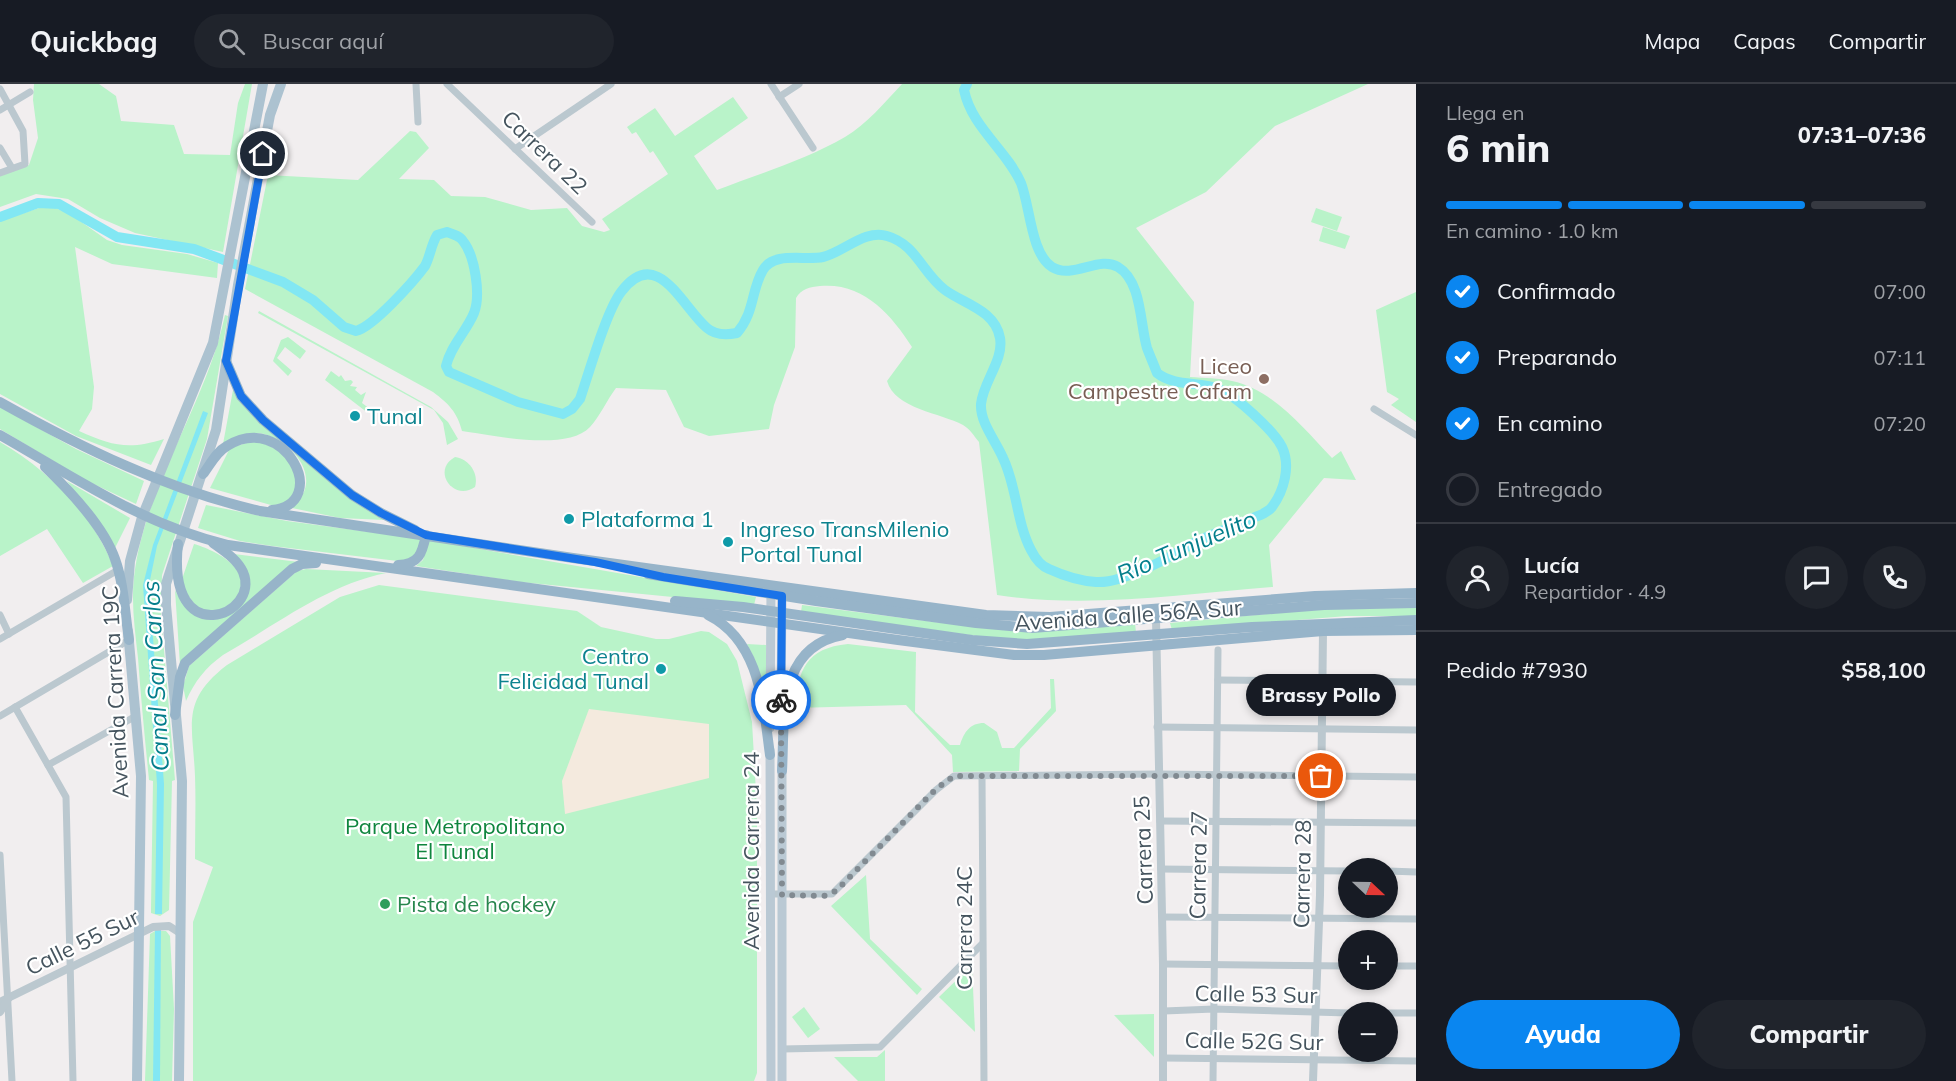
<!DOCTYPE html>
<html lang="es">
<meta charset="utf-8">
<style>
:root{--surface:#171b24;--page:#20242c;--text:#f1f3f6;--muted:#9ea1a6;--line:#363941;--accent:#0a86f0}
body{margin:0;font-family:Mulish,sans-serif;background:var(--page);color:var(--text);height:100vh;display:flex;flex-direction:column;font-size:22px;white-space:nowrap}
*{box-sizing:border-box;margin:0}
p{font-size:20px;color:var(--muted)}
.icon{flex:none;width:33px;height:33px;fill:none;stroke:currentColor;stroke-width:2;stroke-linecap:round;stroke-linejoin:round}
.map{position:relative;flex:1;overflow:hidden}
.details{display:flex;flex-direction:column;background:var(--surface);width:540px}
.details>*{flex:none}
.needle{width:39px;rotate:112deg}
.controls{position:absolute;left:1338px;top:774px;display:grid;gap:12px}
.controls a{display:grid;place-items:center;width:60px;height:60px;border-radius:50%;background:var(--surface);box-shadow:0 3px 9px #0003;font-size:30px}
.pin{position:absolute;display:grid;place-items:center;width:51px;height:51px;color:#fff;margin:-26px;border:3px solid #fff;border-radius:50%;box-shadow:0 2px 6px #0007}
.courier{position:absolute;display:grid;place-items:center;width:60px;height:60px;margin:-30px;border:4px solid #1a73e8;border-radius:50%;background:#fff;color:#222;box-shadow:0 2px 8px #0007}
.bubble{position:absolute;height:42px;border-radius:21px;background:var(--surface);box-shadow:0 3px 9px #0003;font-size:20px;font-weight:800;line-height:42px;text-align:center}
.headline em{font-style:normal;font-weight:800}
.headline div{display:flex;flex-direction:column-reverse}
.headline{display:flex;align-items:center;justify-content:space-between;height:102px;padding:0 30px}
h1{font-size:39px;font-weight:800;line-height:45px}
.bar{display:grid;grid-template-columns:repeat(4,1fr);gap:9px 6px;align-content:center;height:72px;padding:0 30px}
.bar i{height:8px;border-radius:4px;background:var(--line)}
.bar .selected{background:var(--accent)}
.bar p{grid-column:span 4}
.line{display:flex;align-items:center;gap:15px;padding:0 30px;border-top:2px solid var(--line)}
.line div{flex:1}
.round{display:grid;place-items:center;flex:none;width:63px;height:63px;border-radius:32px;background:var(--page)}
ol{padding:0 30px;list-style:none}
li{display:flex;align-items:center;gap:18px;height:66px}
li p{margin-inline-start:auto}
li .icon{padding:6px;border-radius:50%;background:var(--accent);color:#fff;stroke-width:4}
li:last-child{color:var(--muted)}
li i{width:33px;height:33px;border:3px solid var(--line);border-radius:50%}
.button{display:flex;gap:12px;margin-top:auto;padding:12px 30px}
.button a{flex:1;height:69px;border-radius:36px;background:var(--accent);color:#fff;font-size:24px;font-weight:800;line-height:69px;text-align:center}
.button a+a{background:var(--page);color:var(--text)}
header{display:flex;align-items:center;gap:36px;box-sizing:border-box;height:84px;padding:0 30px;background:var(--surface);border-bottom:2px solid var(--line)}
header strong{font-size:28px}
nav{display:flex;gap:33px;margin-inline-start:auto;font-size:21px}
.search{width:420px;height:54px;background:var(--page);display:flex;align-items:center;gap:15px;box-sizing:border-box;padding:0 21px;border-radius:33px;color:var(--muted);font-size:22px}
main{display:flex;flex:1;min-height:0}
.map>svg:first-child{display:block}
.green{fill:#b9f3c9}
.sand{fill:#f4eade}
.water{fill:#82e7f3}
.lines{fill:none;stroke-linecap:round;stroke-linejoin:round}
.river{stroke:#82e7f3;stroke-width:10}
.minor{stroke:#bbc8cf;stroke-width:7}
.tertiary{stroke:#bbc8cf;stroke-width:8}
.secondary{stroke:#bac9d4;stroke-width:9}
.primary{stroke:#acc2d0;stroke-width:10}
.trunk{stroke:#97b4c9;stroke-width:10}
.done{stroke:#818a91;stroke-width:6;stroke-dasharray:0 10.8}
.route{stroke:#1a73e8;stroke-width:8}
.education-dot{fill:#8d6e63;stroke:#fff;stroke-width:2}
.culture-dot{fill:#0f9aa8;stroke:#fff;stroke-width:2}
.leisure-dot{fill:#2e9e5b;stroke:#fff;stroke-width:2}
.labels{text-anchor:middle;dominant-baseline:central;stroke-width:4.5;stroke-linejoin:round;paint-order:stroke}
.street-label{font-size:22px;fill:#45545e;stroke:#fff}
.education-label{font-size:22px;fill:#785e54;stroke:#fff;text-anchor:end}
.culture-label{font-size:22px;fill:#0d838f;stroke:#fff;text-anchor:start}
.park-label{font-size:22px;fill:#0f853e;stroke:#fff}
.leisure-label{font-size:22px;fill:#27864d;stroke:#fff;text-anchor:start}
.water-label{font-size:24px;font-style:italic;fill:#047e8c;stroke:#fff}
</style>
<header>
<strong>Quickbag</strong>
<div class="search"><svg class="icon" aria-label="search" viewBox="0 0 24 24"><circle cx="10" cy="10" r="6"/><path d="M15 15l6 6"/></svg>Buscar aquí</div>
<nav><a>Mapa</a><a>Capas</a><a>Compartir</a></nav>
</header>
<main>
<div class="map">
<svg width="1416" height="997" viewBox="0 0 1416 997">
<rect width="100%" height="100%" fill="#f1eeef"/>
<g class="green">
<path d="M34,0H99L116,12L121,37L174,41L184,70L230,71L238,19L245,0H252L223,168L135,149L100,134L68,115L36,110L0,123V91L29,81L38,54L33,16Z"/>
<path d="M902,0H1368L1275,42L1206,108L1136,144L1194,218L1190,293C1204,294 1219,294 1232,297C1274,306 1304,345 1332,374L1341,367L1356,396L1324,394L1269,461L1273,503C1182,510 1088,525 997,511L979,358C974,352 970,345 963,341C941,329 895,325 887,297L912,263C891,230 863,198 820,202C810,203 801,205 796,214L795,263L774,321L769,345L709,352L684,343L666,306L616,304C607,316 600,332 590,343C567,368 492,351 462,347C457,328 449,320 433,308L245,205L268,91L358,96L410,47L416,48L429,64L399,95L434,96L451,112L485,113L531,126L567,124L582,142L604,148L610,146L602,135L668,90L653,67L650,69L636,48L632,50L627,43L655,24L675,52L733,13L748,34L694,72L717,106C759,90 805,76 845,53C867,40 885,18 902,0Z"/>
<path d="M48,121L70,130L107,156L122,161L187,170L218,179L217,194L112,180L75,163L94,303L92,325L79,347C112,362 129,366 164,355L151,381L76,352L0,310V137Z"/>
<path d="M1316,124L1342,133L1337,147L1311,138Z"/>
<path d="M1323,143L1350,152L1345,165L1319,157Z"/>
<path d="M1416,208V338L1391,321L1399,315L1387,308L1376,226Z"/>
<path d="M259,227L431,323L448,338L458,355L447,361L443,339L434,326L258,229Z"/>
<path d="M225,231L228,232L207,355L162,491L161,530L175,696L172,697L169,826L160,832L151,829V825L153,697L149,696C145,656 141,615 138,574C135,547 131,519 134,493C145,400 206,321 225,231Z"/>
<path d="M288,253L306,267L300,275L285,263L277,274L292,287L288,292L273,277L281,256Z"/>
<path d="M331,287L339,293L341,291L345,297L351,296L353,298L350,302L357,303L355,306L361,311L366,308L362,319L370,325L368,329L325,296Z"/>
<path d="M233,306L384,436L340,434L292,424C298,417 305,410 306,400C309,375 278,348 254,349C243,350 233,354 223,360Z"/>
<path d="M0,323L76,365L144,397L136,420L85,396L0,345Z"/>
<path d="M257,356L284,369L298,394L292,415L278,423L210,404L230,364Z"/>
<path d="M0,358C48,386 92,429 113,482L83,499L47,445L0,472Z"/>
<path d="M455,373C469,375 479,389 475,403C453,418 431,386 455,373Z"/>
<path d="M67,397L130,434L115,464Z"/>
<path d="M206,421L287,437L422,455L420,468L406,478L272,462L240,457L198,444Z"/>
<path d="M428,456L756,513L754,521L520,498L416,482L423,476Z"/>
<path d="M194,460C215,466 256,486 236,514C232,520 223,524 217,529L199,526L180,501Z"/>
<path d="M234,470L299,478L180,581L175,506C183,522 191,533 210,535L246,510Z"/>
<path d="M306,485L386,489C326,501 276,541 223,571C205,584 195,597 186,617L183,602L189,582L297,487Z"/>
<path d="M379,501L577,527L601,543L656,555H669L701,547L709,548L727,560L737,577L752,638L757,726V989L754,997H193V838L213,783L195,775C195,747 196,720 195,692C193,641 180,617 227,581L340,513Z"/>
<path d="M802,521L942,539H1135L1136,549L1030,557L992,554L801,528Z"/>
<path d="M1416,523V532H1347L1172,546L1170,539L1320,525Z"/>
<path d="M747,560L766,561L767,624L754,574Z"/>
<path d="M848,560L916,568L915,628L950,661H960C964,648 970,639 984,639L997,648L1002,664H1014L1051,624L1050,595H1054L1056,627L1020,665L1019,687L953,688L952,671L906,621L795,624C798,586 806,564 848,560Z"/>
<path d="M866,791L870,855L922,905L917,911L831,822Z"/>
<path d="M155,847H166L170,852L174,925L172,997H145L150,850Z"/>
<path d="M972,881L975,948L939,913Z"/>
<path d="M804,923L820,945L808,954L792,933Z"/>
<path d="M1154,930V973L1114,931Z"/>
<path d="M885,966V997H858L834,973H877Z"/>
</g>
<path class="sand" d="M589,625L709,640V694L565,730L562,697Z"/>
<g class="water">
<path d="M203,327L208,329L157,462L149,501L164,700L162,830H155L157,700L143,501L153,461Z"/>
<path d="M155,846H161L160,997H153Z"/>
</g>
<g class="lines">
<path class="river" d="M0,133L38,119L59,120L117,153L194,165L283,198L313,216L344,243L356,247C373,243 414,197 425,182C430,173 431,161 437,151L447,148C453,150 460,152 463,157C475,172 481,211 474,229C466,248 451,261 446,282L449,288L518,318L563,330L572,325L580,315C589,289 606,228 621,208C657,160 682,223 707,244C715,251 727,251 737,249C755,228 751,206 763,186C774,167 805,177 823,173C844,168 865,145 887,152C916,160 923,190 945,206C964,220 995,226 1000,254C1004,276 983,298 981,320C980,339 996,357 1003,374C1017,403 1016,437 1031,466C1035,474 1041,482 1049,485C1062,491 1081,497 1096,498C1111,499 1128,492 1142,486C1161,479 1177,468 1194,459C1212,450 1231,443 1249,436C1256,432 1267,430 1272,423C1284,407 1291,382 1282,363C1274,347 1236,312 1219,305C1199,297 1175,303 1157,289C1154,281 1150,272 1147,264C1140,241 1142,197 1118,183C1099,171 1073,196 1052,183C1031,170 1030,122 1021,99C1006,65 972,44 964,6L967,0"/>
<g class="minor">
<path d="M416,0L418,38"/>
<path d="M447,0L592,138"/>
<path d="M771,0L813,64"/>
<path d="M0,5L23,47L25,80L0,89"/>
<path d="M779,13L799,0"/>
<path d="M0,26L30,8"/>
<path d="M0,64L12,84"/>
<path d="M515,65L611,0"/>
<path d="M1374,325L1416,351"/>
<path d="M0,531L9,550"/>
<path d="M0,555L118,486"/>
<path d="M1218,596L1416,598"/>
<path d="M15,623L66,713L73,997"/>
<path d="M0,632L129,556"/>
<path d="M1157,643L1416,646"/>
<path d="M48,681L136,632"/>
<path d="M982,692L984,997"/>
<path d="M1160,737L1416,739"/>
<path d="M0,771L12,997"/>
<path d="M1161,785L1348,787"/>
<path d="M1388,787L1416,788"/>
<path d="M771,810H832L936,706L954,692L1158,690L1416,693"/>
<path d="M1162,833L1416,835"/>
<path d="M1163,880L1348,882"/>
<path d="M1388,882H1416"/>
<path d="M1164,927L1214,925L1348,929"/>
<path d="M1388,929H1416"/>
<path d="M782,965L880,963L982,860"/>
<path d="M1164,974L1416,977"/>
<path d="M1213,997L1218,566"/>
</g>
<g class="tertiary">
<path d="M1156,535L1163,880V997"/>
<path d="M0,918L153,843L169,842L180,849"/>
<path d="M0,928L8,915"/>
<path d="M1313,997L1320,811L1323,547"/>
</g>
<g class="secondary">
<path d="M781,626L782,504"/>
<path d="M770,644L771,504"/>
<path d="M770,666L771,997"/>
<path d="M782,681V997"/>
</g>
<g class="primary">
<path d="M127,516L130,477L142,433L213,259L263,0"/>
<path d="M128,547L141,692L137,997"/>
<path d="M179,997L182,697L166,521V500L216,346L238,201L270,31L281,0"/>
</g>
<g class="trunk">
<path d="M226,277L241,312L263,336L352,411L381,429L415,446"/>
<path d="M0,318C82,364 168,406 260,427L573,474L986,531L1050,533L1315,512L1416,509"/>
<path d="M0,351C74,393 143,441 228,461L898,556L1014,571H1044L1323,547L1416,546"/>
<path d="M45,383C69,406 104,443 115,475C124,500 125,530 129,556"/>
<path d="M203,390C210,381 216,368 227,362C285,326 332,420 272,426"/>
<path d="M178,460C166,569 262,531 243,488C237,475 224,467 213,459"/>
<path d="M398,481C419,480 422,470 426,451"/>
<path d="M648,490L816,517L976,539L1032,544L1324,521L1416,519"/>
<path d="M675,517L743,523L972,556L1027,560L1252,543L1416,536"/>
<path d="M708,531C760,557 763,620 770,671"/>
<path d="M175,631L180,593L185,579L292,485L302,480L316,479"/>
<path d="M782,687C785,635 776,563 843,551"/>
</g>
</g>
<g class="lines">
<path class="done" d="M781,616L782,811L824,812L836,807L936,705L954,692H1321"/>
<path class="route" d="M263,70L226,277L241,312L263,336L352,411L381,429L426,451L595,478L663,493L782,512L781,616"/>
</g>
<circle class="education-dot" cx="1264" cy="295" r="6"/>
<g class="culture-dot">
<circle cx="355" cy="332" r="6"/>
<circle cx="569" cy="435" r="6"/>
<circle cx="728" cy="458" r="6"/>
<circle cx="661" cy="585" r="6"/>
</g>
<circle class="leisure-dot" cx="385" cy="820" r="6"/>
<g class="labels">
<g class="street-label">
<text transform="translate(545 68) rotate(44)">Carrera 22</text>
<text transform="translate(1128 531) rotate(-4)">Avenida Calle 56A Sur</text>
<text transform="translate(115 608) rotate(-93)">Avenida Carrera 19C</text>
<text transform="translate(1143 766) rotate(-92)">Carrera 25</text>
<text transform="translate(751 767) rotate(-90)">Avenida Carrera 24</text>
<text transform="translate(1198 781) rotate(-89)">Carrera 27</text>
<text transform="translate(1302 790) rotate(-89)">Carrera 28</text>
<text transform="translate(964 844) rotate(-90)">Carrera 24C</text>
<text transform="translate(82 858) rotate(-26)">Calle 55 Sur</text>
<text transform="translate(1256 910) rotate(1)">Calle 53 Sur</text>
<text transform="translate(1254 957) rotate(1)">Calle 52G Sur</text>
</g>
<g class="education-label">
<text x="1252" y="282">Liceo<tspan x="1252" dy="25">Campestre Cafam</tspan></text>
</g>
<g class="culture-label">
<text x="367" y="332">Tunal</text>
<text x="581" y="435">Plataforma 1</text>
<text x="740" y="445">Ingreso TransMilenio<tspan x="740" dy="25">Portal Tunal</tspan></text>
<text x="649" y="572" text-anchor="end">Centro<tspan x="649" dy="25">Felicidad Tunal</tspan></text>
</g>
<g class="park-label">
<text x="455" y="742">Parque Metropolitano<tspan x="455" dy="25">El Tunal</tspan></text>
</g>
<g class="leisure-label">
<text x="397" y="820">Pista de hockey</text>
</g>
<g class="water-label">
<text transform="translate(1186 462) rotate(-23)">Río Tunjuelito</text>
<text transform="translate(155 592) rotate(-93)">Canal San Carlos</text>
</g>
</g>
</svg>
<div class="controls">
<a><svg class="needle" viewBox="-14 -14 28 28"><path d="M0-13l5 13h-10z" fill="#e53935"/><path d="M0 13l5-13h-10z" fill="#9ea1a6"/></svg></a>
<a>+</a>
<a>−</a>
</div>
<div class="pin" style="left:1321px;top:692px;background:#ea580c"><svg class="icon" aria-label="bag" viewBox="0 0 24 24"><path d="M5 8h14l-1 12H6zM9 8a3 3 0 0 1 6 0"/></svg></div>
<div class="pin" style="left:263px;top:70px;background:#1f2937"><svg class="icon" aria-label="home" viewBox="0 0 24 24"><path d="M3 11l9-7 9 7M6 9v11h12V9"/></svg></div>
<div class="courier" style="left:781px;top:616px"><svg class="icon" aria-label="bike" viewBox="0 0 24 24"><circle cx="6" cy="16" r="4"/><circle cx="18" cy="16" r="4"/><path d="M6 16l4-8h5l3 8M10 8l3 8H6M13 5h3"/></svg></div>
<div class="bubble" style="left:1246px;top:590px;width:150px">Brassy Pollo</div>
</div>
<section class="details">
<div class="headline"><div><h1>6 min</h1><p>Llega en</p></div><em>07:31–07:36</em></div>
<div class="bar"><i class="selected"></i><i class="selected"></i><i class="selected"></i><i></i><p>En camino · 1.0 km</p></div>
<ol>
<li><svg class="icon" aria-label="check" viewBox="0 0 24 24"><path d="M5 12l5 5 9-10"/></svg>Confirmado<p>07:00</p></li>
<li><svg class="icon" aria-label="check" viewBox="0 0 24 24"><path d="M5 12l5 5 9-10"/></svg>Preparando<p>07:11</p></li>
<li><svg class="icon" aria-label="check" viewBox="0 0 24 24"><path d="M5 12l5 5 9-10"/></svg>En camino<p>07:20</p></li>
<li><i></i>Entregado</li>
</ol>
<div class="line" style="height:108px"><a class="round"><svg class="icon" aria-label="person" viewBox="0 0 24 24"><circle cx="12" cy="8" r="4"/><path d="M4 21q1-7 8-7t8 7"/></svg></a><div><b>Lucía</b><p>Repartidor · 4.9</p></div><a class="round"><svg class="icon" aria-label="chat" viewBox="0 0 24 24"><path d="M4 5h16v11H9l-5 4z"/></svg></a><a class="round"><svg class="icon" aria-label="phone" viewBox="0 0 24 24"><path d="M5 4h4l2 5-3 2q2 4 5 5l2-3 5 2v4C11 20 4 13 5 4z"/></svg></a></div>
<div class="line" style="height:78px"><div>Pedido #7930</div><b>$58,100</b></div>
<div class="button"><a>Ayuda</a><a>Compartir</a></div>
</section>
</main>
